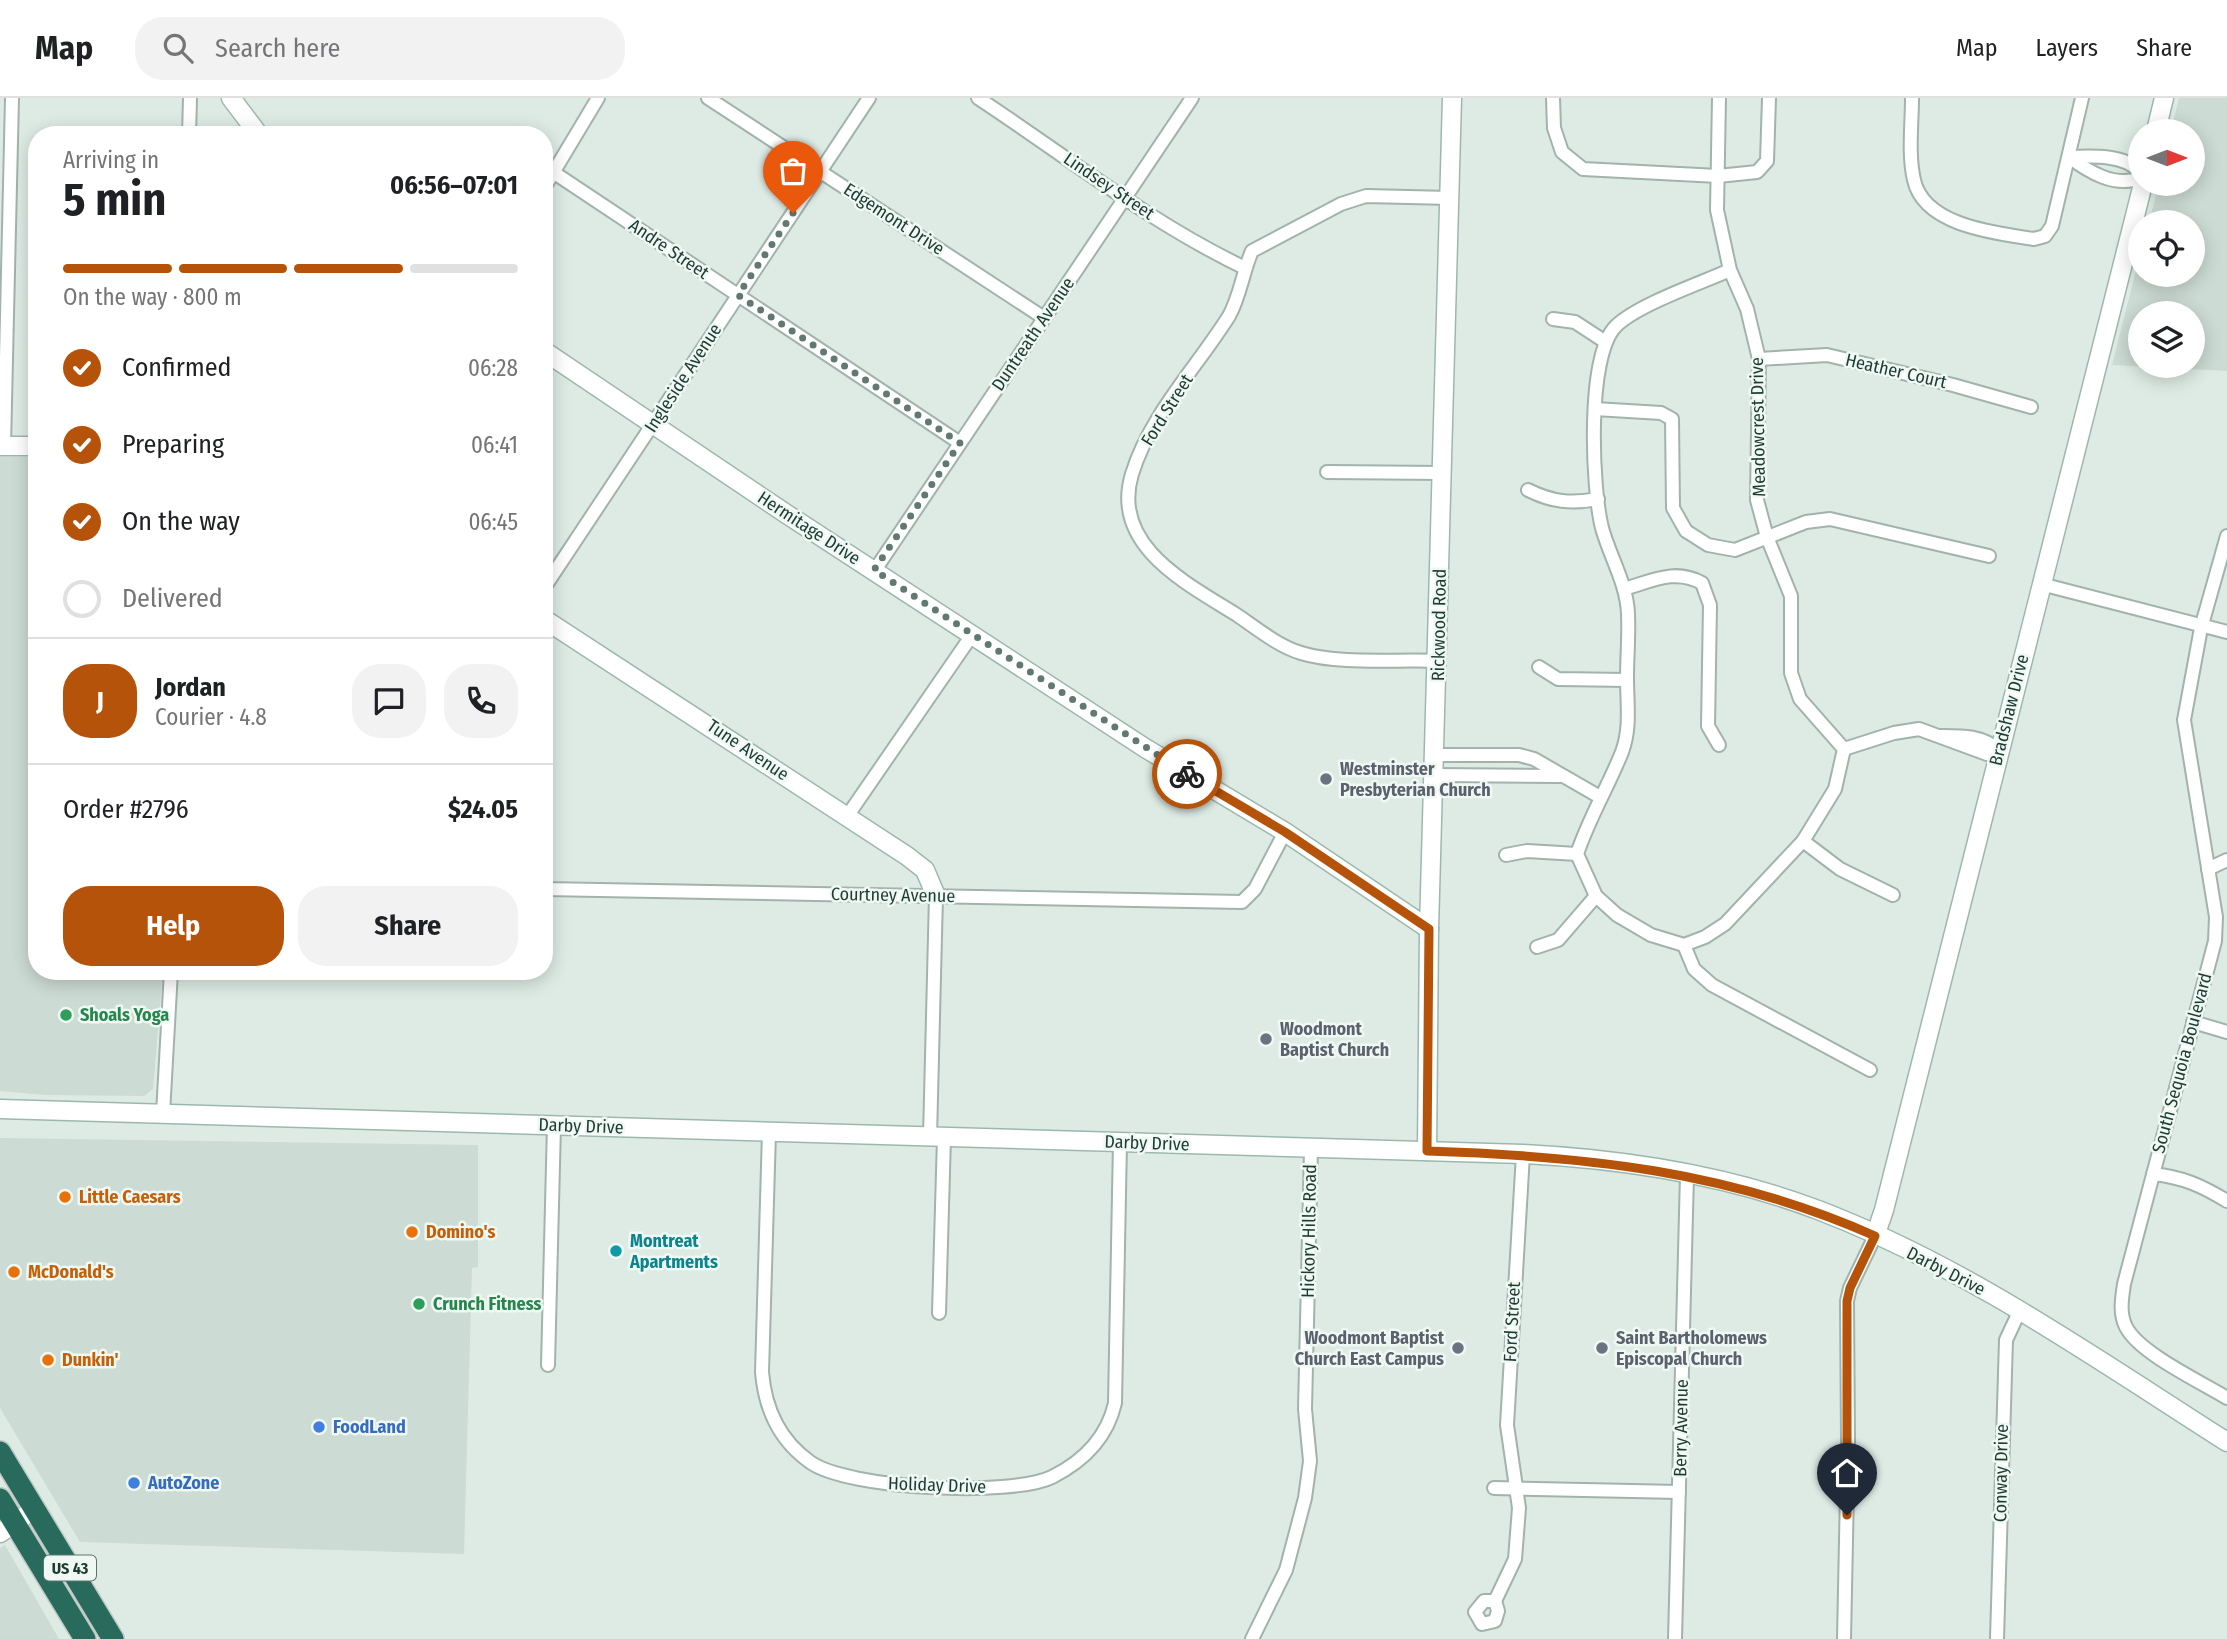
<!DOCTYPE html>
<meta charset="utf-8">
<style>
:root{--surface:#fff;--page:#f2f2f2;--text:#202124;--muted:#757577;--line:#e0e0e0;--accent:#b45309}
body{margin:0;font-family:"Fira Sans Condensed",sans-serif;background:var(--page);color:var(--text);height:100vh;display:flex;flex-direction:column;font-size:26px;white-space:nowrap}
*{box-sizing:border-box;margin:0}
p{font-size:23px;color:var(--muted)}
.icon{flex:none;width:38px;height:38px;fill:none;stroke:currentColor;stroke-width:2;stroke-linecap:round;stroke-linejoin:round}
.map{position:relative;flex:1;overflow:hidden}
.sheet{position:absolute;left:28px;top:28px;width:525px;height:854px;display:flex;flex-direction:column;background:var(--surface);border-radius:28px;box-shadow:0 4px 18px #0003}
.sheet>*{flex:none}
.needle{width:46px;rotate:90deg}
.tools{position:absolute;left:2128px;top:21px;display:grid;gap:14px}
.tools a{display:grid;place-items:center;width:77px;height:77px;border-radius:50%;background:var(--surface);box-shadow:0 4px 18px #0003;font-size:35px}
.pin{position:absolute;display:grid;place-items:center;width:60px;height:60px;color:#fff;margin:-72px -30px;border-radius:50% 50% 50% 0;rotate:-45deg;box-shadow:0 0 7px #0007}
.pin .icon{rotate:45deg}
.courier{position:absolute;display:grid;place-items:center;width:70px;height:70px;margin:-35px;border:5px solid #b45309;border-radius:50%;background:#fff;color:#222;box-shadow:0 2px 9px #0007}
.overview em{font-style:normal;font-weight:700}
.overview div{display:flex;flex-direction:column-reverse}
.overview{display:flex;align-items:center;justify-content:space-between;height:119px;padding:0 35px}
h1{font-size:46px;font-weight:700;line-height:52px}
.bar{display:grid;grid-template-columns:repeat(4,1fr);gap:10px 7px;align-content:center;height:84px;padding:0 35px}
.bar i{height:9px;border-radius:5px;background:var(--line)}
.bar .selected{background:var(--accent)}
.bar p{grid-column:span 4}
.line{display:flex;align-items:center;gap:18px;padding:0 35px;border-top:2px solid var(--line)}
.line div{flex:1}
.round{display:grid;place-items:center;flex:none;width:74px;height:74px;border-radius:28px;background:var(--page)}
ol{padding:0 35px;list-style:none}
li{display:flex;align-items:center;gap:21px;height:77px}
li p{margin-inline-start:auto}
li .icon{padding:7px;border-radius:50%;background:var(--accent);color:#fff;stroke-width:4}
li:last-child{color:var(--muted)}
li i{width:38px;height:38px;border:4px solid var(--line);border-radius:50%}
.cta{display:flex;gap:14px;margin-top:auto;padding:14px 35px}
.cta a{flex:1;height:80px;border-radius:28px;background:var(--accent);color:#fff;font-size:28px;font-weight:700;line-height:80px;text-align:center}
.cta a+a{background:var(--page);color:var(--text)}
header{display:flex;align-items:center;gap:42px;box-sizing:border-box;height:98px;padding:0 35px;background:var(--surface);border-bottom:2px solid var(--line)}
header strong{font-size:33px}
nav{display:flex;gap:38px;margin-inline-start:auto;font-size:24px}
.search{width:490px;height:63px;background:var(--page);display:flex;align-items:center;gap:18px;box-sizing:border-box;padding:0 24px;border-radius:28px;color:var(--muted);font-size:26px}
.map>svg:first-child{display:block}
.built{fill:#ccdbd4;fill-rule:evenodd}
.lines{fill:none;stroke-linecap:round;stroke-linejoin:round}
.street-casing{stroke:#a1b3ac;stroke-width:16}
.secondary-casing{stroke:#9cb8ae;stroke-width:21}
.highway-casing{stroke:#c0c8c6;stroke-width:24}
.street{stroke:#fff;stroke-width:12}
.secondary{stroke:#fff;stroke-width:18}
.highway{stroke:#286b5d;stroke-width:21}
.done{stroke:#617972;stroke-width:7;stroke-dasharray:0 12.6}
.route{stroke:#b45309;stroke-width:9}
.worship-dot{fill:#6b7280;stroke:#eff8f3;stroke-width:2.5}
.leisure-dot{fill:#2e9e5b;stroke:#eff8f3;stroke-width:2.5}
.food-dot{fill:#e8710a;stroke:#eff8f3;stroke-width:2.5}
.culture-dot{fill:#0f9aa8;stroke:#eff8f3;stroke-width:2.5}
.shop-dot{fill:#3f7fe0;stroke:#eff8f3;stroke-width:2.5}
.labels{text-anchor:middle;dominant-baseline:central;stroke-width:5;stroke-linejoin:round;paint-order:stroke}
.shield{fill:#eff8f3;stroke:#5d746d;stroke-width:2}
.shield-label{font-size:16px;font-weight:bold;fill:#1e3c34}
.street-label{font-size:18px;fill:#1e3c34;stroke:#eff8f3}
.worship-label{font-size:18px;font-weight:bold;fill:#5b616d;stroke:#eff8f3;text-anchor:start}
.leisure-label{font-size:18px;font-weight:bold;fill:#27864d;stroke:#eff8f3;text-anchor:start}
.food-label{font-size:18px;font-weight:bold;fill:#c56008;stroke:#eff8f3;text-anchor:start}
.culture-label{font-size:18px;font-weight:bold;fill:#0d838f;stroke:#eff8f3;text-anchor:start}
.shop-label{font-size:18px;font-weight:bold;fill:#366cbe;stroke:#eff8f3;text-anchor:start}
</style>
<header>
<strong>Map</strong>
<div class="search"><svg class="icon" aria-label="search" viewBox="0 0 24 24"><circle cx="10" cy="10" r="6"/><path d="M15 15l6 6"/></svg>Search here</div>
<nav><a>Map</a><a>Layers</a><a>Share</a></nav>
</header>
<div class="map">
<svg width="2227" height="1541" viewBox="0 0 2227 1541">
<rect width="100%" height="100%" fill="#deebe5"/>
<g class="built">
<path d="M2179,0H2227V273L2112,267L2140,157V177H2193V124H2149L2159,86H2193V33H2171ZM2140,215H2193V268H2140Z"/>
<path d="M0,359H37V873H163L153,991L144,998L45,997L0,993Z"/>
<path d="M0,1040L478,1047V1169L472,1170L464,1456L80,1444L0,1310Z"/>
<path d="M5,1447L59,1541H0V1450Z"/>
</g>
<g class="lines">
<defs>
<g id="street">
<path d="M708,0L1044,220"/>
<path d="M978,0C1066,58 1149,124 1245,170"/>
<path d="M1553,0L1554,30L1562,54L1583,71L1718,78L1757,74L1767,63L1769,0"/>
<path d="M1719,0L1717,112L1730,172L1747,211L1759,261L1757,402L1767,439L1791,498V575L1800,601L1844,651L1835,691L1803,743L1725,826L1705,839L1684,847L1651,837L1617,817L1596,798L1577,756C1589,720 1608,689 1622,654C1631,630 1627,605 1627,580C1627,559 1629,538 1628,516C1627,486 1610,459 1602,430C1592,390 1586,258 1616,228C1639,206 1699,186 1730,172"/>
<path d="M1912,0C1912,26 1908,56 1914,82C1924,128 1996,135 2034,141L2045,138L2052,128L2082,0"/>
<path d="M189,37L190,0"/>
<path d="M2069,59C2089,74 2115,90 2140,80"/>
<path d="M2069,59C2091,58 2125,56 2140,74"/>
<path d="M553,74L960,345"/>
<path d="M544,90L598,0"/>
<path d="M1553,221L1575,224L1604,243"/>
<path d="M1759,261L1827,257L1953,287L2031,309"/>
<path d="M1595,311L1661,315L1672,321L1673,410L1686,433L1708,447L1735,452L1806,424L1830,421L1989,458"/>
<path d="M4,348L12,0"/>
<path d="M1327,374L1442,375"/>
<path d="M1528,392C1552,404 1571,406 1598,401"/>
<path d="M2227,438L2201,530L2184,622L2216,819L2215,843L2124,1186C2122,1200 2119,1215 2126,1229C2139,1255 2201,1284 2227,1300"/>
<path d="M875,472L1192,0"/>
<path d="M2041,486L2227,534"/>
<path d="M544,490L869,0"/>
<path d="M1624,491C1652,483 1675,470 1702,485L1710,507L1708,628L1719,647"/>
<path d="M1438,563C1397,561 1340,567 1301,555C1278,548 1256,530 1237,517C1188,486 1110,448 1132,376C1150,317 1197,269 1229,218C1240,199 1243,173 1252,153L1341,106L1366,98L1450,100"/>
<path d="M1539,569L1558,581L1627,582"/>
<path d="M1844,651L1894,635L1919,631L1987,656L1998,652C1982,637 1960,638 1939,638"/>
<path d="M1436,657H1519L1534,661L1600,699"/>
<path d="M1436,677L1560,678"/>
<path d="M848,717L972,537"/>
<path d="M1803,743L1840,771L1893,797"/>
<path d="M1506,757L1527,753L1577,756"/>
<path d="M2208,771L2227,762"/>
<path d="M544,791L1242,804L1255,791L1285,734"/>
<path d="M1684,847L1694,871L1712,887L1870,972"/>
<path d="M1537,849L1558,842L1596,798"/>
<path d="M2193,924L2227,934"/>
<path d="M163,1016L171,873"/>
<path d="M769,1034L762,1274C765,1311 779,1342 810,1364C847,1391 1011,1399 1052,1379C1084,1363 1107,1340 1115,1305L1120,1044"/>
<path d="M930,1039L936,798"/>
<path d="M2153,1076C2183,1079 2202,1088 2227,1103"/>
<path d="M939,1215L944,1039"/>
<path d="M548,1267L554,1027"/>
<path d="M1494,1390L1679,1394"/>
<path d="M1484,1503H1495L1498,1513L1495,1523L1482,1526L1475,1514Z"/>
<path d="M1495,1503L1515,1461L1519,1410L1507,1327L1523,1056"/>
<path d="M1252,1541L1286,1472L1305,1400L1310,1363L1305,1311L1311,1051"/>
<path d="M1675,1541L1687,1077"/>
<path d="M1844,1541L1848,1343L1847,1203L1850,1190L1875,1138"/>
<path d="M1997,1541L2006,1242L2020,1212"/>
</g>
<g id="secondary">
<path d="M231,0L259,37"/>
<path d="M2156,33L2164,0"/>
<path d="M544,253L785,415L1145,650L1285,734L1429,831"/>
<path d="M0,348H37"/>
<path d="M544,521L907,758L925,772L936,798"/>
<path d="M0,1011L1523,1056C1621,1061 1726,1077 1818,1112C1965,1168 2095,1260 2227,1344"/>
<path d="M1427,1053L1429,831L1452,0"/>
<path d="M1875,1138L1884,1112L2143,86"/>
<path d="M0,1435L26,1417"/>
</g>
<g id="highway">
<path d="M0,1354L113,1541"/>
<path d="M0,1401L85,1541"/>
</g>
</defs>
<use href="#street" class="street-casing"/>
<use href="#secondary" class="secondary-casing"/>
<use href="#highway" class="highway-casing"/>
<use href="#street" class="street"/>
<use href="#secondary" class="secondary"/>
<use href="#highway" class="highway"/>
</g>
<g class="lines">
<path class="done" d="M793,115L738,197L960,345L874,472L1187,676"/>
<path class="route" d="M1187,676L1285,734L1429,831L1427,1053C1584,1058 1730,1073 1875,1138L1850,1190L1847,1203V1417"/>
</g>
<g class="worship-dot">
<circle cx="1326" cy="681" r="7"/>
<circle cx="1266" cy="941" r="7"/>
<circle cx="1458" cy="1250" r="7"/>
<circle cx="1602" cy="1250" r="7"/>
</g>
<g class="leisure-dot">
<circle cx="66" cy="917" r="7"/>
<circle cx="419" cy="1206" r="7"/>
</g>
<g class="food-dot">
<circle cx="65" cy="1099" r="7"/>
<circle cx="412" cy="1134" r="7"/>
<circle cx="14" cy="1174" r="7"/>
<circle cx="48" cy="1262" r="7"/>
</g>
<circle class="culture-dot" cx="616" cy="1153" r="7"/>
<g class="shop-dot">
<circle cx="319" cy="1329" r="7"/>
<circle cx="134" cy="1385" r="7"/>
</g>
<g class="labels">
<rect class="shield" x="44" y="1457.5" width="52" height="25" rx="5"/>
<g class="shield-label">
<text x="70" y="1470">US 43</text>
</g>
<g class="street-label">
<text transform="translate(1109 88) rotate(34)">Lindsey Street</text>
<text transform="translate(894 121) rotate(33)">Edgemont Drive</text>
<text transform="translate(669 151) rotate(34)">Andre Street</text>
<text transform="translate(1033 236) rotate(-56)">Duntreath Avenue</text>
<text transform="translate(1896 273) rotate(13)">Heather Court</text>
<text transform="translate(683 280) rotate(-57)">Ingleside Avenue</text>
<text transform="translate(1167 312) rotate(-58)">Ford Street</text>
<text transform="translate(1758 329) rotate(-91)">Meadowcrest Drive</text>
<text transform="translate(809 430) rotate(33)">Hermitage Drive</text>
<text transform="translate(1439 527) rotate(-89)">Rickwood Road</text>
<text transform="translate(2009 612) rotate(-76)">Bradshaw Drive</text>
<text transform="translate(748 652) rotate(34)">Tune Avenue</text>
<text transform="translate(893 797) rotate(1)">Courtney Avenue</text>
<text transform="translate(2182 965) rotate(-75)">South Sequoia Boulevard</text>
<text transform="translate(581 1028) rotate(2)">Darby Drive</text>
<text transform="translate(1147 1045) rotate(2)">Darby Drive</text>
<text transform="translate(1309 1133) rotate(-89)">Hickory Hills Road</text>
<text transform="translate(1946 1173) rotate(27)">Darby Drive</text>
<text transform="translate(1512 1224) rotate(-87)">Ford Street</text>
<text transform="translate(1681 1330) rotate(-89)">Berry Avenue</text>
<text transform="translate(2001 1375) rotate(-89)">Conway Drive</text>
<text transform="translate(937 1387) rotate(2)">Holiday Drive</text>
</g>
<g class="worship-label">
<text x="1340" y="671">Westminster<tspan x="1340" dy="21">Presbyterian Church</tspan></text>
<text x="1280" y="931">Woodmont<tspan x="1280" dy="21">Baptist Church</tspan></text>
<text x="1444" y="1240" text-anchor="end">Woodmont Baptist<tspan x="1444" dy="21">Church East Campus</tspan></text>
<text x="1616" y="1240">Saint Bartholomews<tspan x="1616" dy="21">Episcopal Church</tspan></text>
</g>
<g class="leisure-label">
<text x="80" y="917">Shoals Yoga</text>
<text x="433" y="1206">Crunch Fitness</text>
</g>
<g class="food-label">
<text x="79" y="1099">Little Caesars</text>
<text x="426" y="1134">Domino's</text>
<text x="28" y="1174">McDonald's</text>
<text x="62" y="1262">Dunkin'</text>
</g>
<g class="culture-label">
<text x="630" y="1143">Montreat<tspan x="630" dy="21">Apartments</tspan></text>
</g>
<g class="shop-label">
<text x="333" y="1329">FoodLand</text>
<text x="148" y="1385">AutoZone</text>
</g>
</g>
</svg>
<div class="tools">
<a><svg class="needle" viewBox="-14 -14 28 28"><path d="M0-13l5 13h-10z" fill="#e53935"/><path d="M0 13l5-13h-10z" fill="#757577"/></svg></a>
<a><svg class="icon" aria-label="locate" viewBox="0 0 24 24"><circle cx="12" cy="12" r="6"/><path d="M12 2v4M12 18v4M2 12h4M18 12h4"/></svg></a>
<a><svg class="icon" aria-label="layers" viewBox="0 0 24 24"><path d="M12 4l9 5-9 5-9-5zM3 14l9 5 9-5"/></svg></a>
</div>
<div class="pin" style="left:793px;top:115px;background:#ea580c"><svg class="icon" aria-label="bag" viewBox="0 0 24 24"><path d="M5 8h14l-1 12H6zM9 8a3 3 0 0 1 6 0"/></svg></div>
<div class="pin" style="left:1847px;top:1417px;background:#1f2937"><svg class="icon" aria-label="home" viewBox="0 0 24 24"><path d="M3 11l9-7 9 7M6 9v11h12V9"/></svg></div>
<div class="courier" style="left:1187px;top:676px"><svg class="icon" aria-label="bike" viewBox="0 0 24 24"><circle cx="6" cy="16" r="4"/><circle cx="18" cy="16" r="4"/><path d="M6 16l4-8h5l3 8M10 8l3 8H6M13 5h3"/></svg></div>
<section class="sheet">
<div class="overview"><div><h1>5 min</h1><p>Arriving in</p></div><em>06:56–07:01</em></div>
<div class="bar"><i class="selected"></i><i class="selected"></i><i class="selected"></i><i></i><p>On the way · 800 m</p></div>
<ol>
<li><svg class="icon" aria-label="check" viewBox="0 0 24 24"><path d="M5 12l5 5 9-10"/></svg>Confirmed<p>06:28</p></li>
<li><svg class="icon" aria-label="check" viewBox="0 0 24 24"><path d="M5 12l5 5 9-10"/></svg>Preparing<p>06:41</p></li>
<li><svg class="icon" aria-label="check" viewBox="0 0 24 24"><path d="M5 12l5 5 9-10"/></svg>On the way<p>06:45</p></li>
<li><i></i>Delivered</li>
</ol>
<div class="line" style="height:126px"><b class="round" style="background:var(--accent);color:#fff">J</b><div><b>Jordan</b><p>Courier · 4.8</p></div><a class="round"><svg class="icon" aria-label="chat" viewBox="0 0 24 24"><path d="M4 5h16v11H9l-5 4z"/></svg></a><a class="round"><svg class="icon" aria-label="phone" viewBox="0 0 24 24"><path d="M5 4h4l2 5-3 2q2 4 5 5l2-3 5 2v4C11 20 4 13 5 4z"/></svg></a></div>
<div class="line" style="height:91px"><div>Order #2796</div><b>$24.05</b></div>
<div class="cta"><a>Help</a><a>Share</a></div>
</section>
</div>
